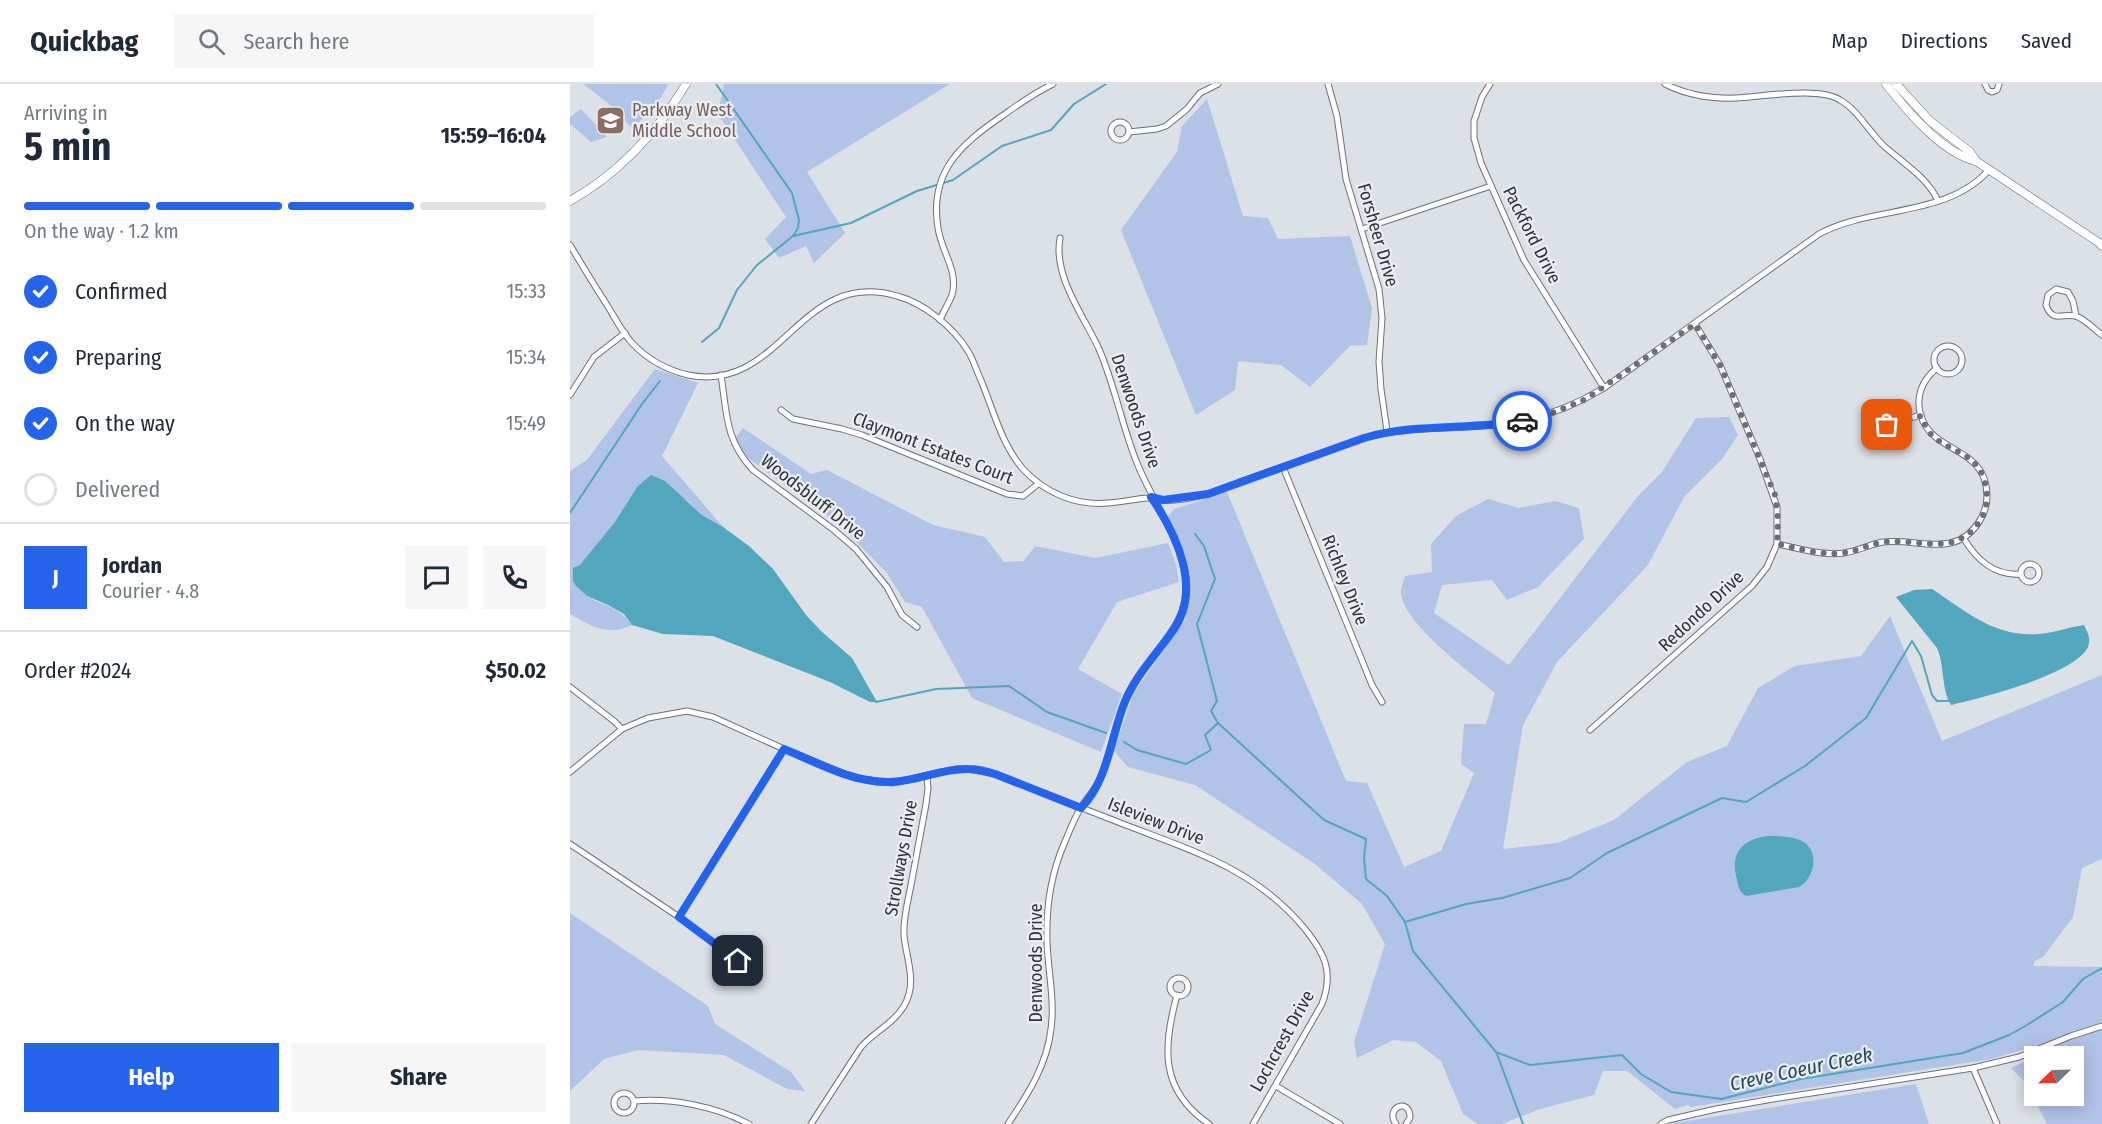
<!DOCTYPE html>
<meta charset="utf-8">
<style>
:root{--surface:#fff;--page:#f6f6f7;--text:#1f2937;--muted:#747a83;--line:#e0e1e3;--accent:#2563eb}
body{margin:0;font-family:"Fira Sans Condensed",sans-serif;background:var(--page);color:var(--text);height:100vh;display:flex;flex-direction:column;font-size:22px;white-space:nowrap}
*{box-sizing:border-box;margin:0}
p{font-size:20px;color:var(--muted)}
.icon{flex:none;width:33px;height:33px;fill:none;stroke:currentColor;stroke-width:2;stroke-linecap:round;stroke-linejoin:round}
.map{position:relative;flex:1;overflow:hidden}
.side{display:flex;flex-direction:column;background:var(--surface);width:570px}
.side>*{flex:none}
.needle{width:39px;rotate:247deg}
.controls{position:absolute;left:1454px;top:962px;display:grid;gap:12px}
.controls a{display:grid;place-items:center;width:60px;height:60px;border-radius:0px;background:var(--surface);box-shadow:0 3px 15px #0003;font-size:30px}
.pin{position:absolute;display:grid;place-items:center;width:51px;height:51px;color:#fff;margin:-26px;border-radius:12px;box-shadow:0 3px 9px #0006}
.courier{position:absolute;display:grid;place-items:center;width:60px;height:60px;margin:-30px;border:4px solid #2563eb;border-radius:50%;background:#fff;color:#222;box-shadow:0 2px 8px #0007}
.overview em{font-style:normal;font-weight:700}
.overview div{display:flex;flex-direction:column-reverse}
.overview{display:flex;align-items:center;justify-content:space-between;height:102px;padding:0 24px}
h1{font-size:39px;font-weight:700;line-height:45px}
.bar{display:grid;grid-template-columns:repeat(4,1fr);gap:9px 6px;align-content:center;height:72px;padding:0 24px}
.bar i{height:8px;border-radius:4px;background:var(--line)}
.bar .on{background:var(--accent)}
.bar p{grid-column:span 4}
.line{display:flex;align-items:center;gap:15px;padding:0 24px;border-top:2px solid var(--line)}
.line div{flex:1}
.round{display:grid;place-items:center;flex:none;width:63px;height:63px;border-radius:0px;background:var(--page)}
ol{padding:0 24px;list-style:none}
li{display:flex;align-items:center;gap:18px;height:66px}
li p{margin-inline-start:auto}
li .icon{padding:6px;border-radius:50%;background:var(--accent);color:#fff;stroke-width:4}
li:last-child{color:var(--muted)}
li i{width:33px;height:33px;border:3px solid var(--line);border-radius:50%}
.action{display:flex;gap:12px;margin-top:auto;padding:12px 24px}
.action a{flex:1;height:69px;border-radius:0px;background:var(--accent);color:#fff;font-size:24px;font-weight:700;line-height:69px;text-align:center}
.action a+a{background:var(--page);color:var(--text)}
header{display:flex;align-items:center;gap:36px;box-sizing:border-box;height:84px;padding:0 30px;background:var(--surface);border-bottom:2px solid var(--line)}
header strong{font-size:28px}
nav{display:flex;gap:33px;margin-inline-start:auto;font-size:21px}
.search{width:420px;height:54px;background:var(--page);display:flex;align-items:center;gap:15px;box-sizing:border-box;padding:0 21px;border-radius:0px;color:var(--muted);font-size:22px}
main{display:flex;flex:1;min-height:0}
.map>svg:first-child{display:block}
.green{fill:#b1c3e7;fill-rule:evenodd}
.water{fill:#52a6be}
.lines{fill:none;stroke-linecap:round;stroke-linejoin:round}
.stream{stroke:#52a6be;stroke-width:2}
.minor-casing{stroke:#6d7076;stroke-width:7}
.secondary-casing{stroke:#6d7076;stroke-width:9}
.minor{stroke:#fff;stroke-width:5}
.secondary{stroke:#fff;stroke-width:8}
.done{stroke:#6c6f73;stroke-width:6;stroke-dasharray:0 10.8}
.route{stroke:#2563eb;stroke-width:8}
.labels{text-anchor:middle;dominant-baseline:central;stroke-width:4.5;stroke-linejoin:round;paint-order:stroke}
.education-label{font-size:18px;fill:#785e54;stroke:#eaedf4;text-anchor:start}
.street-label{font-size:18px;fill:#303234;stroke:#eaedf4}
.water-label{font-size:20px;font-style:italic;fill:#224854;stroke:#eaedf4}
</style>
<header>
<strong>Quickbag</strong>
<div class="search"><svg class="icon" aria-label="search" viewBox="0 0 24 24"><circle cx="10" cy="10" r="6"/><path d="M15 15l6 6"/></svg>Search here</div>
<nav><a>Map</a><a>Directions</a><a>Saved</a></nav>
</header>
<main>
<section class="side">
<div class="overview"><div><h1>5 min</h1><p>Arriving in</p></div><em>15:59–16:04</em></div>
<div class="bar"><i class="on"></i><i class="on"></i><i class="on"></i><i></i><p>On the way · 1.2 km</p></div>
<ol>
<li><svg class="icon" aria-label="check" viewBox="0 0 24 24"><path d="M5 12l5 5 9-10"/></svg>Confirmed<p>15:33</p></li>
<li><svg class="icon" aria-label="check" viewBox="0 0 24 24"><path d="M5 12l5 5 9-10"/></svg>Preparing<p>15:34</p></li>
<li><svg class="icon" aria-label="check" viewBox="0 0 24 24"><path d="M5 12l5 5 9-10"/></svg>On the way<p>15:49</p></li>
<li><i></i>Delivered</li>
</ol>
<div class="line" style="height:108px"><b class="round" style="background:var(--accent);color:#fff">J</b><div><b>Jordan</b><p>Courier · 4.8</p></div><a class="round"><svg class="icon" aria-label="chat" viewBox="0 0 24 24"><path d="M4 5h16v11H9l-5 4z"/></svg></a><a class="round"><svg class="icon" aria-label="phone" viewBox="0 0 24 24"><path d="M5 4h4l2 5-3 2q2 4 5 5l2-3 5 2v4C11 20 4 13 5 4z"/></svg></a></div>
<div class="line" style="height:78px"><div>Order #2024</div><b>$50.02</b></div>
<div class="action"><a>Help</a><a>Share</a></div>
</section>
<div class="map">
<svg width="1532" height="1040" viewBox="0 0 1532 1040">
<rect width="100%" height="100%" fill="#dce0e7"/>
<g class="green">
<path d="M13,0H98L92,12L63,45L38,19Z"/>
<path d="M154,0H380L237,88L275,149L244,179L236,162L209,174L195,155L216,133L148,30Z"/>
<path d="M637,15L673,132L698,134L708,155L780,152L802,224L797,261L780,262L740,303L711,281L668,277L665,306L626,331L551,146L607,68L612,42Z"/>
<path d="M11,25L37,53L21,58L0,40V33Z"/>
<path d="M85,285L128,299L92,372L153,443L132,431L117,416L67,403L6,502C10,505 13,509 17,512C35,523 48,522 62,541C38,553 21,542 0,530V387L17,376Z"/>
<path d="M1159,333L1168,351L1152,375L1114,413L1078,481L987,578L953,641L933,765L987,759L1044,736L1117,678L1157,662L1188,604L1225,582L1291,572L1320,532L1372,657L1532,591V775L1512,784L1503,833L1473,873L1465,877L1463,882L1532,883V1040H1477L1457,1000L1441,984L1460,975L1456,965L1421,975L1121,1023L1118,1021L1105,1025L1057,987H1033L1024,1011L970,1025L932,1040H908L893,1030L871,977L846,958L823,956L787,974L784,958L815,860L792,820L745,780L625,701L558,683L544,667L563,610L615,536L620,498L616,474L598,433L604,425L657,408L776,697L797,699L834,783L871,767L904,689L891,680L894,640H916L925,609C900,588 836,542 831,510C830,505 834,497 835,492L862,488L861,460L886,432L918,415L949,424L985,417L1009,424L1014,455L968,503L937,516L922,496L872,501L864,529L939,581L1068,412L1092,388L1126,334ZM1464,972H1503V1011H1464Z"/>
<path d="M173,344L241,390L257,386L363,441L415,453L434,478L454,477L465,462L525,474L598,459L606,480L609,498L547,518L508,585L552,610L531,668L402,614L352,523L335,518L317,489L269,440L174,371L162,358Z"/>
<path d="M0,829L138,922L145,940L221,988L235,1007L217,1005L154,971L68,966L34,975L0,1007Z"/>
<path d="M1346,1000L1359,1040H1103L1104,1039Z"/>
</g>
<g class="water">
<path d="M81,391L95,397L132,431L153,443L179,462L203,485L236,531L251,547L282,574L307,618H300L260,598L143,552L93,550L62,541L54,530L38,521L17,512L6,502L3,497V484L10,481L45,438L67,403Z"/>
<path d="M1362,505C1397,528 1424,553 1468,550C1484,549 1499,543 1514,541C1518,549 1521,555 1518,563C1504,591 1411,614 1381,621C1371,605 1375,582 1367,564L1326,513L1344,506Z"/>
<path d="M1197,752C1207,752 1220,752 1230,756C1250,765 1246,793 1229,803L1176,812C1169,808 1169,804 1167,796C1160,771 1170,756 1197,752Z"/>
</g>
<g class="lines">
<g class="stream">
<path d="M223,152L281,139L347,107L383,96L432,62L481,46L504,20L536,0"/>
<path d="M132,258L149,244L167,206L187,181L223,152L228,144L229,136L222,109L146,0"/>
<path d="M0,429L72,320L90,297"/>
<path d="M625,450L634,462L645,495L627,540L647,617L641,627L648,639"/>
<path d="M306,618L366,605L439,602L477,628L536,649"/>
<path d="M554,658L567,666L616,680L641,666L635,651L648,639L754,736L796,755L794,774L796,795L817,812L835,838L843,867L926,968L960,981L1052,971L1071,990L1101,1008L1151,1015L1231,995L1393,969L1439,951L1457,941L1493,918L1513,895L1532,884"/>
<path d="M835,838L896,820L932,814L1000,794L1037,769L1152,714L1176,718L1235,682L1296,634L1342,557L1351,572L1362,611L1367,617H1378"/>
<path d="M927,970L953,1040"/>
</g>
<defs>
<g id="minor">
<path d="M758,0L767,32L776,95L809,205L812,234L809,278L811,305L817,347"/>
<path d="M920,0L912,13L904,37V54L911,79L954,176L1034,304"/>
<path d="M1095,0C1117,11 1141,15 1166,14C1192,13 1249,2 1270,16C1288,26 1299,48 1314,62C1333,79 1358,94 1368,117"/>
<path d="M1415,0L1418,6L1422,8L1427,6L1429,0"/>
<circle cx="550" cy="47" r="9"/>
<path d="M559,48L587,45L596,42L617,25L630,9L648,0"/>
<path d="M792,145L921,102"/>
<path d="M0,161C12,181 24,201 37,221C45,234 52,248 62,259C77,275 97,286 118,291C212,310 229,183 327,212C354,219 383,243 398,267C403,275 406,285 410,294C423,324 431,360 453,385C475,409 506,422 538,419C552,418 565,415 578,414C584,413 588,416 593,416C606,418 625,413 638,410C650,407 663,400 675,396C715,382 755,368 794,354C840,341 888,346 935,340C971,335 1004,322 1034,304L1249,150C1303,121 1377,134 1420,85"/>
<path d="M1506,232L1503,217L1498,208L1486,205L1478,211L1476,221C1483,241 1495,227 1508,233C1517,237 1524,245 1532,251"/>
<path d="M370,236C373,228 379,219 382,211C389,187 371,167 368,144C359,88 390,61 432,32C449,20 464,9 483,0"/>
<circle cx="1378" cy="276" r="14"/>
<path d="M151,291C157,330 155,356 183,386L264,446L286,465L317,503L332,531L347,543"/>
<path d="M0,311L24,273L55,249"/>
<path d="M211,326L223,335L272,345L292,351L437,410L453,412L468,400"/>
<circle cx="1309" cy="344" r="9"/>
<path d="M1317,341L1351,331"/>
<path d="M713,383L802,601L812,618"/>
<path d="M1394,455C1407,476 1424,492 1450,490"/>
<path d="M1207,460C1228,464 1252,472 1274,469C1288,467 1300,460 1313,458C1349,454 1385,475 1409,438C1418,424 1419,409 1414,394C1402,363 1361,365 1351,332C1345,313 1352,296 1367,284"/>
<circle cx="1460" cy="489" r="9"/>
<path d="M0,603L44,637L52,645"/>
<path d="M1020,646L1182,502L1197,483L1207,460V423L1190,375L1150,281L1125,240"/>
<path d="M0,688L52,645L78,634L117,627L143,633L214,665L285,694L322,699L386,685H398L425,690C466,706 507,722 548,738C619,766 684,783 735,845C755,870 764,888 752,920L683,1040"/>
<path d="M0,760L109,833L168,877"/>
<path d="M109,833L214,665"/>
<circle cx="609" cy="903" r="9"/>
<path d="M607,911C593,962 589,1006 639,1040"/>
<path d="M1403,984L1427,1040"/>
<path d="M706,1002L770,1040"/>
<circle cx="54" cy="1019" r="10"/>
<path d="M64,1017C103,1014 144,1022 179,1040"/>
<path d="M241,1040L291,963C304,948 323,940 334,922C348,898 336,875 334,851C333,834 338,817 341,801C346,774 351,747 356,720L358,704L357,693"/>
<path d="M438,1040C458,1010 477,981 481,945C485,916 478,887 477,858C476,826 481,790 494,760C499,748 504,735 510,725C516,715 524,707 529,697C541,669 545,638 558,610C576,571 623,541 616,493C610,452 582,417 567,379C552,342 545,302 529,265C514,232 483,193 490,154"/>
<path d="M826,1040C814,1024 840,1012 840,1034L836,1040"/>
<path d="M1091,1040L1098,1036L1146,1025L1203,1015L1403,984L1449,973L1501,952L1532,942"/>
</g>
<g id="secondary">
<path d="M1316,0C1337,27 1372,69 1406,77L1528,158L1532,162"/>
<path d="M1326,0L1360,37L1400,68L1406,77"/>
<path d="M0,117C50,89 87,48 116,0"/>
</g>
</defs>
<use href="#minor" class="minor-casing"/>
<use href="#secondary" class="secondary-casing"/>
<use href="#minor" class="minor"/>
<use href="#secondary" class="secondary"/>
</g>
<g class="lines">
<path class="done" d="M952,337L985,328L1016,315L1125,240L1150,281L1205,411L1208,435L1207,460C1228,464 1252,472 1274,469C1288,467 1300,460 1314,458C1350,454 1385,474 1410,437C1418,424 1419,408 1413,393C1403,367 1379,368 1362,351C1356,346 1354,338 1351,332L1317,341"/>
<path class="route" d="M168,877L109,833L214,665C248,679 283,699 320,698C346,698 372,684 398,685C407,685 416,687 425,690L511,724C538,697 541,653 554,620C565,592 585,572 602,548C633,506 607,451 581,413L593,416L638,410L794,354C845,339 900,346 952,337"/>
</g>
<defs>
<symbol id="school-square" viewBox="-11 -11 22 22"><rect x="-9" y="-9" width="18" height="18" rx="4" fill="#8d6e63" stroke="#eaedf4"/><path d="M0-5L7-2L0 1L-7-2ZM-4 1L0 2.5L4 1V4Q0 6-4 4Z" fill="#fff"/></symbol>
</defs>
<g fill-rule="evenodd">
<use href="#school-square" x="24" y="20" width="33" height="33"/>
</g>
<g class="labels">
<g class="education-label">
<text x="62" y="26">Parkway West<tspan x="62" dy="21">Middle School</tspan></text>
</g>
<g class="street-label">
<text transform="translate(808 151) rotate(74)">Forsheer Drive</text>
<text transform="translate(962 151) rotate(63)">Packford Drive</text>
<text transform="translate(566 327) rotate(71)">Denwoods Drive</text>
<text transform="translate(363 364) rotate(21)">Claymont Estates Court</text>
<text transform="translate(243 413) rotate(38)">Woodsbluff Drive</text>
<text transform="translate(775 496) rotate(68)">Richley Drive</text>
<text transform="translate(1131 527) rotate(-43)">Redondo Drive</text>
<text transform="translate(586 737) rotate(21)">Isleview Drive</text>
<text transform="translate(331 774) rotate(-80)">Strollways Drive</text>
<text transform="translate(466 879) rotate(-90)">Denwoods Drive</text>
<text transform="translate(712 957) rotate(-61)">Lochcrest Drive</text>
</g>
<g class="water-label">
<text transform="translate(1231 985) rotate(-12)">Creve Coeur Creek</text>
</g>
</g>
</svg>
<div class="controls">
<a><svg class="needle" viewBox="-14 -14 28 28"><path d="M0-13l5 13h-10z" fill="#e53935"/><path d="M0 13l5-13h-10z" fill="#747a83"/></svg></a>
</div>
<div class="pin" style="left:1317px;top:341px;background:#ea580c"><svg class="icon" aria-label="bag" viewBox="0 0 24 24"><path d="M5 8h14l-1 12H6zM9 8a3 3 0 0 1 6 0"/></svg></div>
<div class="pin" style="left:168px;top:877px;background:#1f2937"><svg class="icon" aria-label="home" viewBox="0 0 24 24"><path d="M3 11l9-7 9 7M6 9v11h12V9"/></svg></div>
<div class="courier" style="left:952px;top:337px"><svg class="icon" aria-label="car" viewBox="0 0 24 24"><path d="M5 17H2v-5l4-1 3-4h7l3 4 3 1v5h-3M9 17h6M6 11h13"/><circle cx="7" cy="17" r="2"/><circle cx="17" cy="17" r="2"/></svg></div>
</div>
</main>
